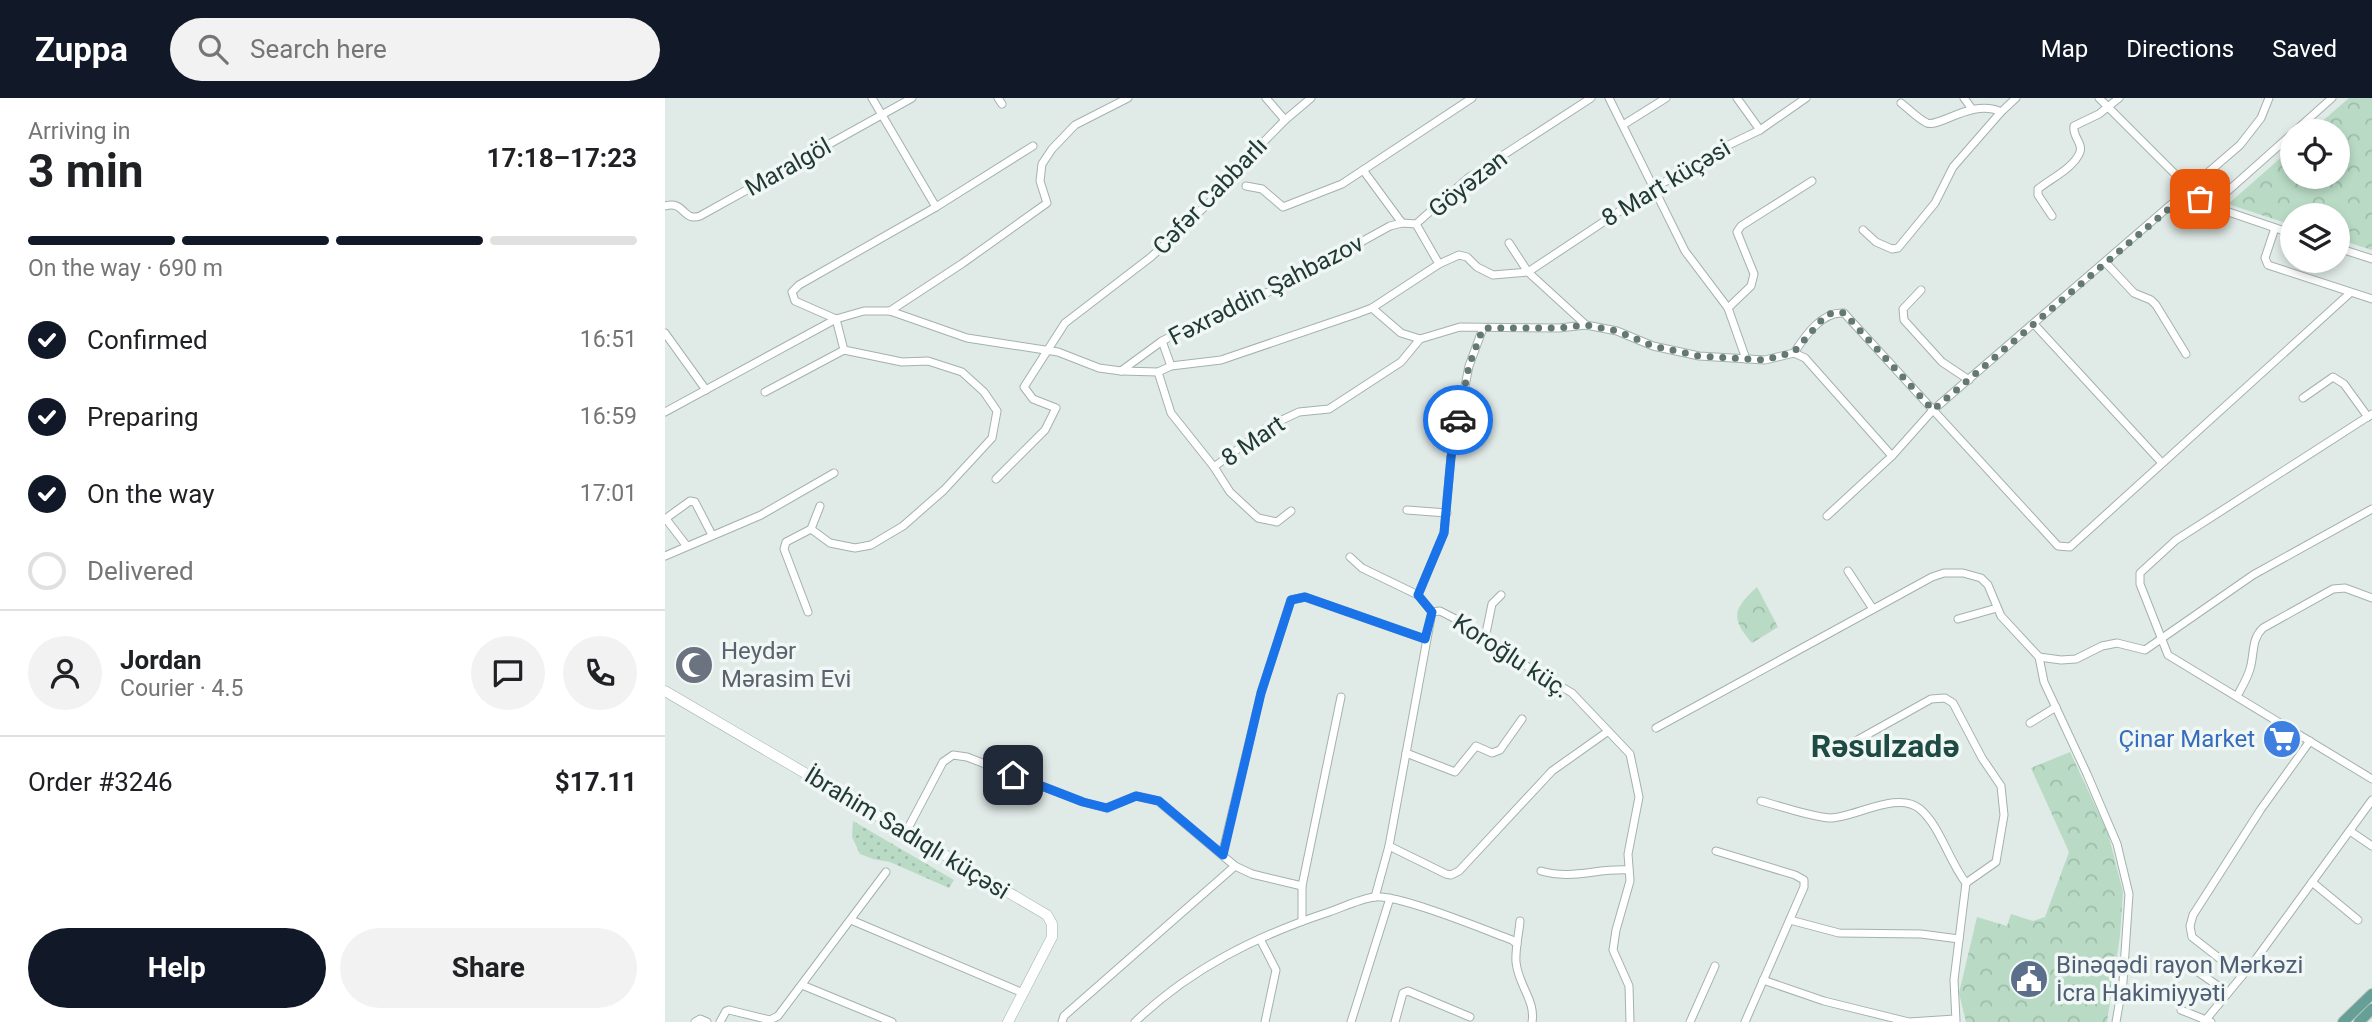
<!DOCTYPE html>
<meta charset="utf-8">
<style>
:root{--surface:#fff;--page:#f2f2f2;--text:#202124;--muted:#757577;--line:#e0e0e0;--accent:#111827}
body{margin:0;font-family:Roboto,sans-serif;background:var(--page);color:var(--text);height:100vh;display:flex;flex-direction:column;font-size:26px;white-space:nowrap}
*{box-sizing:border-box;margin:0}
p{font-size:23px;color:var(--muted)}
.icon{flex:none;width:38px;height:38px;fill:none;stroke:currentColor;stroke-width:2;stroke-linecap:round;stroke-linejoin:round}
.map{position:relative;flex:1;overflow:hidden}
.panel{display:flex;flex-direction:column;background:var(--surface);width:665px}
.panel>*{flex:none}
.controls{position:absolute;left:1615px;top:21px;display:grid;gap:14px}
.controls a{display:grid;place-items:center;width:70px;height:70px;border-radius:50%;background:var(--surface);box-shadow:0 4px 10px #0003;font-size:35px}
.pin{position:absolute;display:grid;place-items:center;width:60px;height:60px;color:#fff;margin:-30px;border-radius:14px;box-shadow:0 4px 10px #0006}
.courier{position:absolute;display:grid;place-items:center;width:70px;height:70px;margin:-35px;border:5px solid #1a73e8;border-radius:50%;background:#fff;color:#222;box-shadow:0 2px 9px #0007}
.overview em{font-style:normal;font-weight:700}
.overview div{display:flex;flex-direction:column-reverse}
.overview{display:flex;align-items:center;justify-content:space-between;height:119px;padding:0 28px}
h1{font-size:46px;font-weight:700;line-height:52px}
.bar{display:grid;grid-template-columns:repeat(4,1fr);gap:10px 7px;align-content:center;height:84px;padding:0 28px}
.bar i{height:9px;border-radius:5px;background:var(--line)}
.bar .selected{background:var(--accent)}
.bar p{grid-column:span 4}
.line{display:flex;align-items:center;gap:18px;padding:0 28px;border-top:2px solid var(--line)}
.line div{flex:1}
.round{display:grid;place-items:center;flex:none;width:74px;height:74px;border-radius:37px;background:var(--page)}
ol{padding:0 28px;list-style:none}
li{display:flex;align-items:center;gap:21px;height:77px}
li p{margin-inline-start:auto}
li .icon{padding:7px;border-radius:50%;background:var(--accent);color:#fff;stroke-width:4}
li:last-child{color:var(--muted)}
li i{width:38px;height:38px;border:4px solid var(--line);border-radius:50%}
.action{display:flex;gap:14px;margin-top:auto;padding:14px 28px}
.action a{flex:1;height:80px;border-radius:42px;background:var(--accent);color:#fff;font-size:28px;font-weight:700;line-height:80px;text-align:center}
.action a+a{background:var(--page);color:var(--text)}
header{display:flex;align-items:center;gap:42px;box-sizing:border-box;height:98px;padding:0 35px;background:var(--accent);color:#fff}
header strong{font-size:33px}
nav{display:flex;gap:38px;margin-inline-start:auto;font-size:24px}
.search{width:490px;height:63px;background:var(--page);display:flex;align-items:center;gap:18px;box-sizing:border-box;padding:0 24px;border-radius:38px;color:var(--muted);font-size:26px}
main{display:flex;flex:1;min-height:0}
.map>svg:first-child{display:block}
.grass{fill:url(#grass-dots)}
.park{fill:url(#park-crowns)}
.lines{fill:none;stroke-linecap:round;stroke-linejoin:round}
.street-casing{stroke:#a3b2ae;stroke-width:9}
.secondary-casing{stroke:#9fb6b0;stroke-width:11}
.primary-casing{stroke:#bcc4c3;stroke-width:12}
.street{stroke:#fff;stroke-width:7}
.secondary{stroke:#fff;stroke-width:10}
.primary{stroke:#669f95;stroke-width:10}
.done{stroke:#647874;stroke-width:7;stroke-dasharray:0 12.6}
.route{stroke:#1a73e8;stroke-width:9}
.labels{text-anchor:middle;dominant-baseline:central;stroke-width:7;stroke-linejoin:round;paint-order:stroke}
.street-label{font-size:24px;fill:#213a36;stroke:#f0f7f4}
.worship-label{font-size:24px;fill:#5b616d;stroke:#f0f7f4;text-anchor:start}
.shop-label{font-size:24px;fill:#366cbe;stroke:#f0f7f4;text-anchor:end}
.service-label{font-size:24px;fill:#4e5e75;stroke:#f0f7f4;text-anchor:start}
.district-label{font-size:32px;font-weight:bold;fill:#1e4b44;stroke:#f0f7f4}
</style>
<header>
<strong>Zuppa</strong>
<div class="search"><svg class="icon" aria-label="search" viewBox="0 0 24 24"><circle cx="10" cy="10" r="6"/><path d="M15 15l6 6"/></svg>Search here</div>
<nav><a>Map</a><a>Directions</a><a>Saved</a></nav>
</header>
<main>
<section class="panel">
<div class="overview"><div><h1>3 min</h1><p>Arriving in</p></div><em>17:18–17:23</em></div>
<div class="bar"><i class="selected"></i><i class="selected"></i><i class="selected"></i><i></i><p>On the way · 690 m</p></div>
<ol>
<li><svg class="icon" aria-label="check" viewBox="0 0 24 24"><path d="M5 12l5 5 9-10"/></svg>Confirmed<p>16:51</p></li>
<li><svg class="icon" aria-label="check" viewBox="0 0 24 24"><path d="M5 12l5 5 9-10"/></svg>Preparing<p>16:59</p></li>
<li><svg class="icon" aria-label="check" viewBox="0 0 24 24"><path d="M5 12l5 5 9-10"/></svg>On the way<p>17:01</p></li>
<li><i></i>Delivered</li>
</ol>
<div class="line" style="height:126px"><a class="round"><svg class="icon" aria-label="person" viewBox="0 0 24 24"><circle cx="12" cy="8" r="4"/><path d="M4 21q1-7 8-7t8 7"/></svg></a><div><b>Jordan</b><p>Courier · 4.5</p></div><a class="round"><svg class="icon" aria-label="chat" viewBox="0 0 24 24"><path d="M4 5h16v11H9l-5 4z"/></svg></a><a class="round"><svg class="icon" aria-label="phone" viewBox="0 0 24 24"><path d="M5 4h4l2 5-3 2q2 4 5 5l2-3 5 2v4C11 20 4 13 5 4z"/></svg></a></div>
<div class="line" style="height:91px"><div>Order #3246</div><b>$17.11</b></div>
<div class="action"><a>Help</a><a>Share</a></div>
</section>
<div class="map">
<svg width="1707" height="924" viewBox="0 0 1707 924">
<defs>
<pattern id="grass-dots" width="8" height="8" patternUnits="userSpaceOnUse" patternTransform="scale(1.75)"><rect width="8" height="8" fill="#b9dbc5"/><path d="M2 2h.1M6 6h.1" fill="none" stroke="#9fbdaa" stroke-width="1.8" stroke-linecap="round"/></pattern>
<pattern id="park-crowns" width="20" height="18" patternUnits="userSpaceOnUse" patternTransform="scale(1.75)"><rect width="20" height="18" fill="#b9dbc5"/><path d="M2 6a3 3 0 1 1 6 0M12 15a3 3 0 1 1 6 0" fill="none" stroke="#9fbdaa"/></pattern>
</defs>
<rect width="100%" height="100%" fill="#e0eae7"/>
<path class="grass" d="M188,723L289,782L284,790L225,764L208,761L195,756L187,739Z"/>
<g class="park">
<path d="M1684,0H1707V152L1673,141V117H1628L1627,127L1563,106L1627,50L1628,79H1673V33H1646Z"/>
<path d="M1092,489L1113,529L1087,545C1065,520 1068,511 1092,489Z"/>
<path d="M1405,654L1443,735L1458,794L1455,838L1442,924H1301L1294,895L1312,819L1342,828L1346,816L1368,823L1380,819L1404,754L1366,670Z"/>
</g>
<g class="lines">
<defs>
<g id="street">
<path d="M207,0L271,109"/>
<path d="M333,0L337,6"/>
<path d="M601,0L620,22"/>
<path d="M944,0L1020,153L1063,210L1081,261"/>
<path d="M1072,0L1095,32"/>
<path d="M1299,0L1307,11"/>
<path d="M1434,0L1535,101L1546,108L1628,136"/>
<path d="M1236,5C1244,11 1253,21 1262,25C1274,30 1308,0 1336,14"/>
<path d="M958,27L1001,0"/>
<path d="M1630,33L1667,0"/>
<path d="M698,72L737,125"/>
<path d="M581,88L597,91L618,109L677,86L807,0"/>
<path d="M0,108C20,102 17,124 35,118L247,0"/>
<path d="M1546,108L1628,35"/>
<path d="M1387,118L1373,97V91C1385,81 1409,70 1415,54C1418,45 1407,38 1409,28L1434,16L1454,0"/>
<path d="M1610,130L1600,160L1603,167L1707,201"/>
<path d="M1198,132L1211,144L1227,151L1233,150L1270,105L1288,69L1336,14L1351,0"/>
<path d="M844,145L863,174L921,227"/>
<path d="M1673,150L1707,161"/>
<path d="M1441,165L1469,195L1486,202L1491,207L1521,256"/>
<path d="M774,166L794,157L802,159L812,169L828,177L863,174L988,91L1051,53L1095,32L1141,0"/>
<path d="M1256,192L1238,211L1239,222L1277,264L1304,282"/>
<path d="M707,210L736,235L755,241L795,229L894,230L921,227L952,233L988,248L1034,258L1100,262L1129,255L1140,260L1227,358"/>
<path d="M1063,210L1086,188L1089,176L1072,134L1076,128L1147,83"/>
<path d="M225,213L298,165L382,105L375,83L377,66L387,51L410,27L463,0"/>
<path d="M1369,226L1497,365"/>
<path d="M818,230L804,268L786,359L779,435L753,497L767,514L775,513L810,531L831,550L907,595L965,656L974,699L963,756L965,783L951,832L948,852L964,888L965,924"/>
<path d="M0,235L41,292"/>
<path d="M497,243L506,268"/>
<path d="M179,252L171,221L130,203L127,194L134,187L271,109L368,48"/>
<path d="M1129,255C1140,238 1157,213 1179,215L1393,448L1405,449L1685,195"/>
<path d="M456,273L497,243L564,210L611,191L725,128L737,125L751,126"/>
<path d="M493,274L506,315L549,369L604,328L634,314L664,311L736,264L755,241"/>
<path d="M100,294L179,252L237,264L263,263L297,274L319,294L332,313L327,340L279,392L238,428L206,447L190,450L165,445L146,431L155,408"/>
<path d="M1638,300L1668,279L1679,286L1703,319"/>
<path d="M0,314L171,221L199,213H225L302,240L393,254L434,270L456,273L493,274L506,268L556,262L691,216L707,210L774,166L751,126L803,80L926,0"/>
<path d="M1707,316L1511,442L1475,475V486L1503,557L1707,681"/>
<path d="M549,369L565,394L593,420L612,424L626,413"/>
<path d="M331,381L380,332L391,310L368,301L359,289L400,225L486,159L563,87L583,60L620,22L646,0"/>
<path d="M742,412L782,415"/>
<path d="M1162,418L1227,358L1268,312L1575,47L1596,20L1604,0"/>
<path d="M0,421L25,403L30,404L47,437"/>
<path d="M1,421L21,447"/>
<path d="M0,458L96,417L169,375"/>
<path d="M685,459L697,470L753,497"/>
<path d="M1183,473L1208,511"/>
<path d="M143,514L119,451L121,444L146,431"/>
<path d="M1293,521L1332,510"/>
<path d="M820,540L827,506L836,497"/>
<path d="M1374,559L1396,562L1411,561L1437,548L1452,545L1480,552L1588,477L1707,411"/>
<path d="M1572,598C1577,589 1584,578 1586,567C1589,554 1587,540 1598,530L1668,491L1680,490L1707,500"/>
<path d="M1365,625L1391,609"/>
<path d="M991,630L1267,479L1279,475H1298L1316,480L1323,487L1336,518L1374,559L1379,584L1422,676L1452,746L1464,796L1458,884L1451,924"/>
<path d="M1180,649L1266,601L1280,600L1288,605L1317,660L1336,688L1339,717L1331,764L1301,785"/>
<path d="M741,655L790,674L811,648L827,655L835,652L857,621"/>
<path d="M1096,703C1116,708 1145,719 1165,720C1189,720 1233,692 1255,711C1275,728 1284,763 1301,785"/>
<path d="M1685,733L1707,748"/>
<path d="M241,734L278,664L288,657L302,659L418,704L441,710L471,698L493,703L570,768L587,776L637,788"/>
<path d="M724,748L781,776L786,777L794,773L887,673L942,634"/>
<path d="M1051,753L1130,777L1139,782V789L1080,924"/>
<path d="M557,757L596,595L626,502L640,499L760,541"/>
<path d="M876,773C908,782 931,770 964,772"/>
<path d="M1647,784L1693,822"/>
<path d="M710,799L724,748L767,514"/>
<path d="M186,822L358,895"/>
<path d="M1125,822L1174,835L1256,836L1294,841"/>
<path d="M637,823V788L676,599"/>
<path d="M855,823C854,836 850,851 851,864C853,887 871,903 867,924"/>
<path d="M595,841L611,872L600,924"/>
<path d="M1526,869L1563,895"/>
<path d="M1577,878L1527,839L1525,828L1528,817L1596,711L1645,643"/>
<path d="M1098,882L1159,903L1244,924L1290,921"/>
<path d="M137,887L227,924"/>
<path d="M1516,912L1546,924"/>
<path d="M1291,923L1289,882L1301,785"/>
<path d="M30,924L35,921L42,924"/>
<path d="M55,924L61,913L64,912L105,922L113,918L221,774"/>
<path d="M397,924L399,918L570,768"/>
<path d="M470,924C525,871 591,838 664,814C678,809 695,801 709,799C733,796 820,832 847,842L852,846"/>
<path d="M686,924L725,800"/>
<path d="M730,924L738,895L743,893L805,919"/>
<path d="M1025,924L1050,868"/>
<path d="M1539,924L1591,861L1707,702"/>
</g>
<path id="secondary" d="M0,593L382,817L387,826V839L343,924"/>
<g id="primary">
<path d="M1678,924L1707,896"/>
<path d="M1694,924L1707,911"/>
</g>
</defs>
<use href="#street" class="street-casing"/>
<use href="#secondary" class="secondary-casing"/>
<use href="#primary" class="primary-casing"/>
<use href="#street" class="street"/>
<use href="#secondary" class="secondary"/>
<use href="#primary" class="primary"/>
</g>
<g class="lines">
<path class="done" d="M793,322L804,268L818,230H894L921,227L952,233L988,248L1034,258L1100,262L1129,254L1161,217L1171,214L1179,215L1268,312L1526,92L1535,101"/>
<path class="route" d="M348,677L418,704L442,710L471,698L494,703L558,757L596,595L626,502L640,499L760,541L767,514L753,497L779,435L786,359L793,322"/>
</g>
<defs>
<symbol id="mosque-disc" viewBox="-11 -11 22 22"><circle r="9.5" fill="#6b7280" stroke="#f0f7f4"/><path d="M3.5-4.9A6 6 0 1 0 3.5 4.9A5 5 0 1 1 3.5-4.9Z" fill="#fff"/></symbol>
<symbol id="supermarket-disc" viewBox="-11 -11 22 22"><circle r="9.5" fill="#3f7fe0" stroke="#f0f7f4"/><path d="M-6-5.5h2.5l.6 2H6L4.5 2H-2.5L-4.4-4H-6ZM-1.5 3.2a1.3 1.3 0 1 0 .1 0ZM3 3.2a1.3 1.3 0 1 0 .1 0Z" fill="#fff"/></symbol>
<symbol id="civic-disc" viewBox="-11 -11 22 22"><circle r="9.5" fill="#5c6f8a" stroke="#f0f7f4"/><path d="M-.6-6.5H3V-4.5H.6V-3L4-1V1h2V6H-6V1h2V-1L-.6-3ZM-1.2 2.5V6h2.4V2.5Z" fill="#fff"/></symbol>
</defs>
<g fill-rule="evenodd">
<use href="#mosque-disc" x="7" y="545" width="44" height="44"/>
<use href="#supermarket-disc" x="1595" y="619" width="44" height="44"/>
<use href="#civic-disc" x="1342" y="859" width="44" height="44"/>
</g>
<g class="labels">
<g class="street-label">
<text transform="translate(123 69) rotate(-29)">Maralgöl</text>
<text transform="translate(1001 85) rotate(-31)">8 Mart küçəsi</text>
<text transform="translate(803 86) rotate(-38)">Göyəzən</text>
<text transform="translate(545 98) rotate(-46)">Cəfər Cabbarlı</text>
<text transform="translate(601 192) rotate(-27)">Fəxrəddin Şahbazov</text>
<text transform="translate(588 343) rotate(-34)">8 Mart</text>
<text transform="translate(846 558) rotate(33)">Koroğlu küç.</text>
<text transform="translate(242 735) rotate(31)">İbrahim Sadıqlı küçəsi</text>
</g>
<g class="worship-label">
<text x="56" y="553">Heydər<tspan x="56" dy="28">Mərasim Evi</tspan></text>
</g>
<g class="shop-label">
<text x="1590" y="641">Çinar Market</text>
</g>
<g class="service-label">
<text x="1391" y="867">Binəqədi rayon Mərkəzi<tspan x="1391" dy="28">İcra Hakimiyyəti</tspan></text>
</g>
<g class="district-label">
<text x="1220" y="648">Rəsulzadə</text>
</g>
</g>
</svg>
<div class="controls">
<a><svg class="icon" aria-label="locate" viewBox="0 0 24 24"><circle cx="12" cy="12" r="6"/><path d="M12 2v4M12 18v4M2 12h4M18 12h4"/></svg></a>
<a><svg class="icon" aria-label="layers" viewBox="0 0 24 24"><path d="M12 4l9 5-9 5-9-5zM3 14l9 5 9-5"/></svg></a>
</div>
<div class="pin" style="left:1535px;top:101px;background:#ea580c"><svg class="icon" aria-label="bag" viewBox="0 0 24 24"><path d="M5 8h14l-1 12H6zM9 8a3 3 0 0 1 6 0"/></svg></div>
<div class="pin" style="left:348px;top:677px;background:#1f2937"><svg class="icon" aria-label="home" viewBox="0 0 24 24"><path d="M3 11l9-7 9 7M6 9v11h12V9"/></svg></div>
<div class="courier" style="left:793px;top:322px"><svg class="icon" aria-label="car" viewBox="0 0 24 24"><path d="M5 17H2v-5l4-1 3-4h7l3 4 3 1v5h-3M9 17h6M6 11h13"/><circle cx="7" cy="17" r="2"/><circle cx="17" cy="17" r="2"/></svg></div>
</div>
</main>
